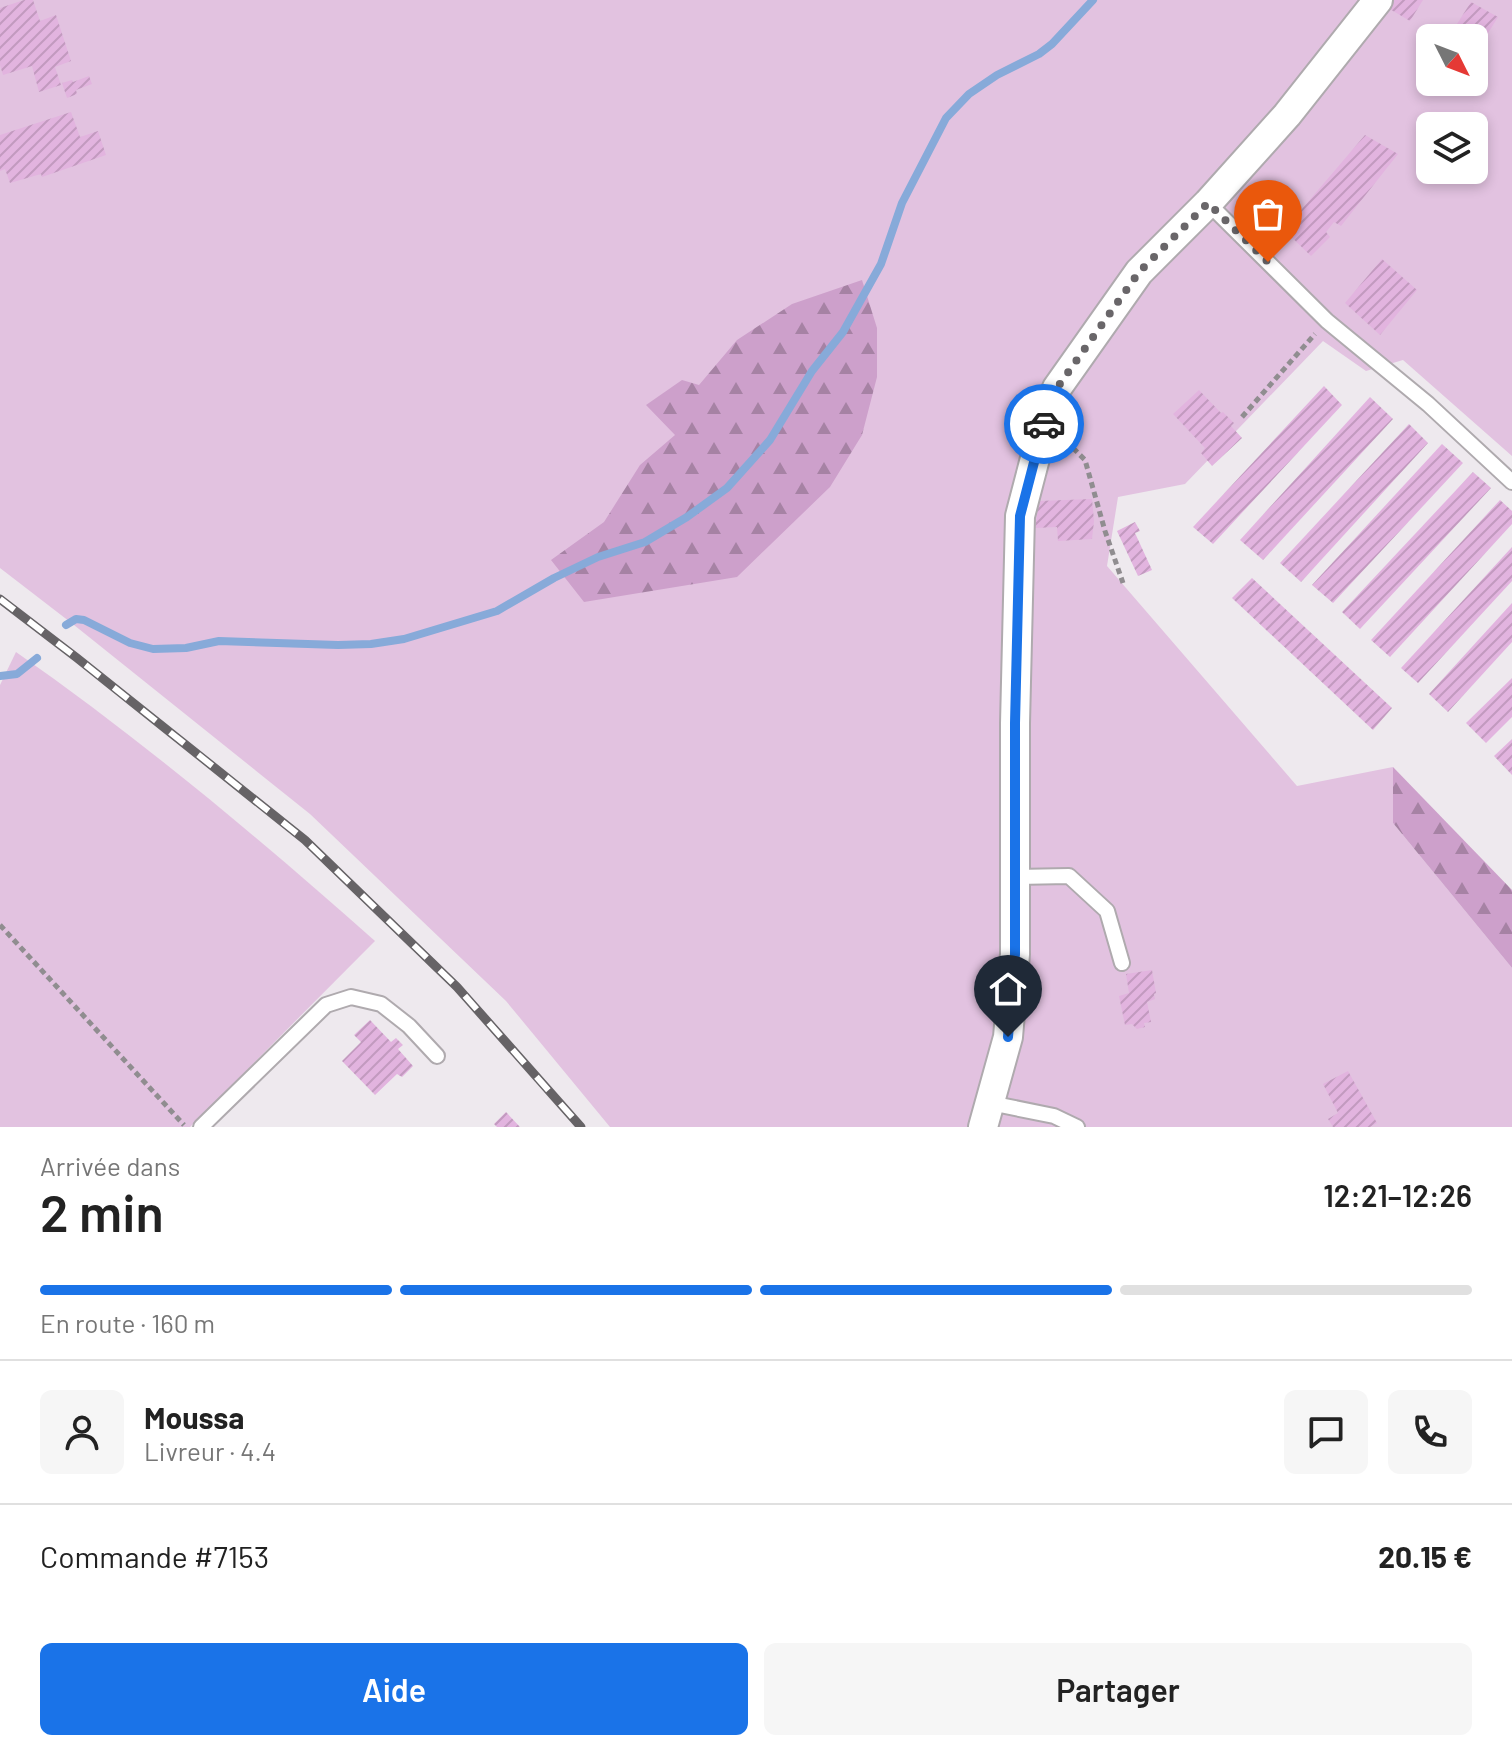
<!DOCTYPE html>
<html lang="fr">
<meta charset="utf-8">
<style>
:root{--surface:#fff;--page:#f6f6f6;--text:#222;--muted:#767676;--line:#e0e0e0;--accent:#1a73e8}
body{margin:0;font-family:Barlow,sans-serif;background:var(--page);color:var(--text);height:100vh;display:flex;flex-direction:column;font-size:30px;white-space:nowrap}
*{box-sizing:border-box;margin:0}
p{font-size:26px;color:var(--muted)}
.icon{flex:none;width:44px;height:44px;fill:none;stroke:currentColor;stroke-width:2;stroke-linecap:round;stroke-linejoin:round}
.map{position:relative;height:1127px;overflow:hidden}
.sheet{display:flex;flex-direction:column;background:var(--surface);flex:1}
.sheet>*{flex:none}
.needle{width:52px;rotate:132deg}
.fabs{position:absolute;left:1416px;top:24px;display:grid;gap:16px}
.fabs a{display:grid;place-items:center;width:72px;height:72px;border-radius:12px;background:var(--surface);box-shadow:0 4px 12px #0003;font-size:40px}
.pin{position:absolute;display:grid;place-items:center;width:68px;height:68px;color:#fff;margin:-82px -34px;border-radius:50% 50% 50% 0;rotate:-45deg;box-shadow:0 0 8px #0007}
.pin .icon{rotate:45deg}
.courier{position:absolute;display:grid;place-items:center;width:80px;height:80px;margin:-40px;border:6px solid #1a73e8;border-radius:50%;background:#fff;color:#222;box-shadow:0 2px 10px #0007}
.overview em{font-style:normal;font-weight:600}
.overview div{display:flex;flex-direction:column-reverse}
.overview{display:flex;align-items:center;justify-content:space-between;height:136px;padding:0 40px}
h1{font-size:52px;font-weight:600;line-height:60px}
.bar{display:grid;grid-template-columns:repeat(4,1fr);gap:12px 8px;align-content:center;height:96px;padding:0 40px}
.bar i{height:10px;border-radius:6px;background:var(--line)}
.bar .on{background:var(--accent)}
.bar p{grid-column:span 4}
.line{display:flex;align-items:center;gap:20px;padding:0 40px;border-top:2px solid var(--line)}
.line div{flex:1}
.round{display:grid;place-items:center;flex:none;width:84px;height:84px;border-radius:12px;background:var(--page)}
.button{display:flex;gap:16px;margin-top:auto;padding:16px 40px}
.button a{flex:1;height:92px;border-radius:12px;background:var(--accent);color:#fff;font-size:32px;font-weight:600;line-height:92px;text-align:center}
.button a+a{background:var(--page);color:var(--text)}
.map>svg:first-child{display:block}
.green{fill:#e2c2e0;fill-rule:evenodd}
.forest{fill:url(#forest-firs)}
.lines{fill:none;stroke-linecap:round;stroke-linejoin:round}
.stream{stroke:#87aad9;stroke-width:8}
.building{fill:url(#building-hatch)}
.lane-casing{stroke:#afaaae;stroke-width:18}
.street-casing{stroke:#afaaae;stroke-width:32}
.path{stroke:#908d90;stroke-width:5;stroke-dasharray:6 4;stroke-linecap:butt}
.lane{stroke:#fff;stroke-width:14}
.street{stroke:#fff;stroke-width:28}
.rail-casing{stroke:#666366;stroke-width:9}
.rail{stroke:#fff;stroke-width:6;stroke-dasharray:18;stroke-linecap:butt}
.done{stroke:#696669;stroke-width:8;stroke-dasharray:0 14.4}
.route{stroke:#1a73e8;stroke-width:10}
</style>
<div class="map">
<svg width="1512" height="1127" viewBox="0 0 1512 1127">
<defs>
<pattern id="forest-firs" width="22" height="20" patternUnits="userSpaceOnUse" patternTransform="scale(2)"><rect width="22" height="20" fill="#cda0cb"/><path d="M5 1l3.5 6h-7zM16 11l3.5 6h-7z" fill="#a682a4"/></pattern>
<pattern id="building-hatch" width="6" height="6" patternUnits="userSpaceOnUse" patternTransform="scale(2)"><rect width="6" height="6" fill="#e2b4df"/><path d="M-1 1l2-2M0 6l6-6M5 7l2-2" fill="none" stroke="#c29abf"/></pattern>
</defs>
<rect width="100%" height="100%" fill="#eee9ee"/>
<g class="green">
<path d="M0,0H1512V456L1403,360L1366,371L1323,341L1185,484L1118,497L1107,566L1297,786L1393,767V823L1512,968V1127H610L506,1001L310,814L74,625L0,568ZM1430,38H1474V82H1430ZM1430,126H1474V170H1430Z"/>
<path d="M16,652C142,740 260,839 375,941L190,1127H0V685Z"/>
</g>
<g class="forest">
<path d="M862,280L877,328V377L862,435L830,487L737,577L584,602L551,560L604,522L640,465L675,435L646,405L682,380L699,385L737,340L792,304Z"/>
<path d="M1393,767L1512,890V968L1393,823Z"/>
</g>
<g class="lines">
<g class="stream">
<path d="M66,625L76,619L84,620L130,643L153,649L186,648L219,641L338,645L371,644L404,639L497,611L554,578L598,557L645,542L687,517L727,488L770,440L812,371L843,332L881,264L902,203L946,118L969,94L997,75L1039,54L1052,44L1093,0"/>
<path d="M0,676L17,674L37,658"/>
</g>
</g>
<g class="building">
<path d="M24,0H33L40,21L56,15L71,61L55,67L61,85L39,92L32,66L3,75L0,65V8Z"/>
<path d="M1394,0H1423L1410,21L1388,8Z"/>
<path d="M1471,2L1498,17L1474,56V38H1448Z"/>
<path d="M1430,68V82H1465L1457,94L1452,90L1449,94L1423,79Z"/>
<path d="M89,76L92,84L76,90L77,94L67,98L62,83L72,80L73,82Z"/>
<path d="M71,112L80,137L98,131L106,155L42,177L41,174L10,183L5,169L0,171V135Z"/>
<path d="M1365,135L1398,154L1341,226L1334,222L1326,232L1330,237L1311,256L1284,230Z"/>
<path d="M1382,259L1417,290L1380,335L1345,303Z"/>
<path d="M1324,386L1342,405L1213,544L1193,527Z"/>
<path d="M1199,390L1221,413L1223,412L1234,423L1231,426L1242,438L1212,466L1201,453L1205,448L1173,414Z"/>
<path d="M1370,397L1393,419L1263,560L1240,540Z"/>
<path d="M1409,424L1428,443L1301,582L1280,563Z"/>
<path d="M1442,444L1463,463L1333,603L1312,585Z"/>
<path d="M1473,472L1491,488L1360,629L1342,612Z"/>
<path d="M1092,499L1094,521L1092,539L1058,541L1057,527L1035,528L1039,501Z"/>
<path d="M1500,500L1512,511V524L1390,657L1371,640Z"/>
<path d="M1135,522L1140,531L1135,533L1152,570L1138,576L1117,531Z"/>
<path d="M1512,547V581L1418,683L1401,668Z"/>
<path d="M1252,578L1392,708L1373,730L1232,598Z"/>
<path d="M1512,603V642L1448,712L1429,694Z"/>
<path d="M1512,678V717L1486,743L1466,723Z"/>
<path d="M1512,739V775L1494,756Z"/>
<path d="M1152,970L1156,993L1154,994L1155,999L1147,1002L1151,1022L1144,1023L1145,1027L1137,1029L1132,1024L1125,1025L1119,996L1129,993L1126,974Z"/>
<path d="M370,1020L391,1042L396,1038L403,1045L398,1049L413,1066L402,1077L397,1074L375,1095L342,1061L361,1042L354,1035Z"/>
<path d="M1348,1071L1377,1123L1370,1127H1333L1328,1119L1338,1113L1323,1084Z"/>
<path d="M506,1112L520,1127H497L494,1124Z"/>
</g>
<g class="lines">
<defs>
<g id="lane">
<path d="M1208,203L1327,321L1428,404L1512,482"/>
<path d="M1016,877L1069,876L1107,911L1122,963"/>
<path d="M990,1103L1054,1116L1077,1127"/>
<path d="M201,1127L326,1005L351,997L381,1004L409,1026L437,1056"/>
</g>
<path id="street" d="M983,1127L1008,1037L1015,954V723L1020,516L1045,420L1057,388L1139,272L1208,203L1287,115L1378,0"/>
</defs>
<use href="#lane" class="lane-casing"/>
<use href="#street" class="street-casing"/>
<g class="path">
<path d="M1242,417L1315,334"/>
<path d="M1066,441L1085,460L1105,531L1123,583"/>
<path d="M0,925L184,1125"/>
</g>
<use href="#lane" class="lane"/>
<use href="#street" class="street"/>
<defs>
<path id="rail" d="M0,599L77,658L305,840L457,987L581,1127"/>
</defs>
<use href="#rail" class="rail-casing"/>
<use href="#rail" class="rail"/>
</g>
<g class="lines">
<path class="done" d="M1044,424L1057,388L1139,272L1208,203L1268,262"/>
<path class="route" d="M1008,1037L1015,954V723L1020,516L1044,424"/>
</g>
</svg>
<div class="fabs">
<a><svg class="needle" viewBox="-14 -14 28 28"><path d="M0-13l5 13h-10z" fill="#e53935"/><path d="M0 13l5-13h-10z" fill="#767676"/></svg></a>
<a><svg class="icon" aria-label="layers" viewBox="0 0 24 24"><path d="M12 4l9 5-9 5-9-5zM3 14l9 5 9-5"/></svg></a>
</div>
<div class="pin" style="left:1268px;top:262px;background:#ea580c"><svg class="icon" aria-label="bag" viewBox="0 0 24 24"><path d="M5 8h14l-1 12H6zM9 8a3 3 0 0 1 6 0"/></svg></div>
<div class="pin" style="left:1008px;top:1037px;background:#1f2937"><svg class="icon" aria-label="home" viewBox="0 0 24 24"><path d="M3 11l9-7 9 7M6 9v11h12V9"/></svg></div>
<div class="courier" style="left:1044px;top:424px"><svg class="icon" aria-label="car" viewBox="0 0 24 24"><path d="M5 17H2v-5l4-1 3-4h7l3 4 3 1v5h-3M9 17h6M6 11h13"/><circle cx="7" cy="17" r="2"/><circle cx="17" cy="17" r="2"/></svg></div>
</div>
<section class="sheet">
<div class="overview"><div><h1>2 min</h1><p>Arrivée dans</p></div><em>12:21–12:26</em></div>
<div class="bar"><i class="on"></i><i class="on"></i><i class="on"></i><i></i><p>En route · 160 m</p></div>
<div class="line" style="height:144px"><a class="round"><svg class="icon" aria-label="person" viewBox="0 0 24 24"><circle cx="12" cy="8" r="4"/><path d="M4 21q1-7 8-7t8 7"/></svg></a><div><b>Moussa</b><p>Livreur · 4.4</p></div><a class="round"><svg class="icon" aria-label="chat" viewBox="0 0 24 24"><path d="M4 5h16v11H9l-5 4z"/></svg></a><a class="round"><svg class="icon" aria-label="phone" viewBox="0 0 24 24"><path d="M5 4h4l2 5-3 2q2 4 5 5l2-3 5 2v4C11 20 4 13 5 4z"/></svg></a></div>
<div class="line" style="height:104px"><div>Commande #7153</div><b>20.15 €</b></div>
<div class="button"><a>Aide</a><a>Partager</a></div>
</section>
